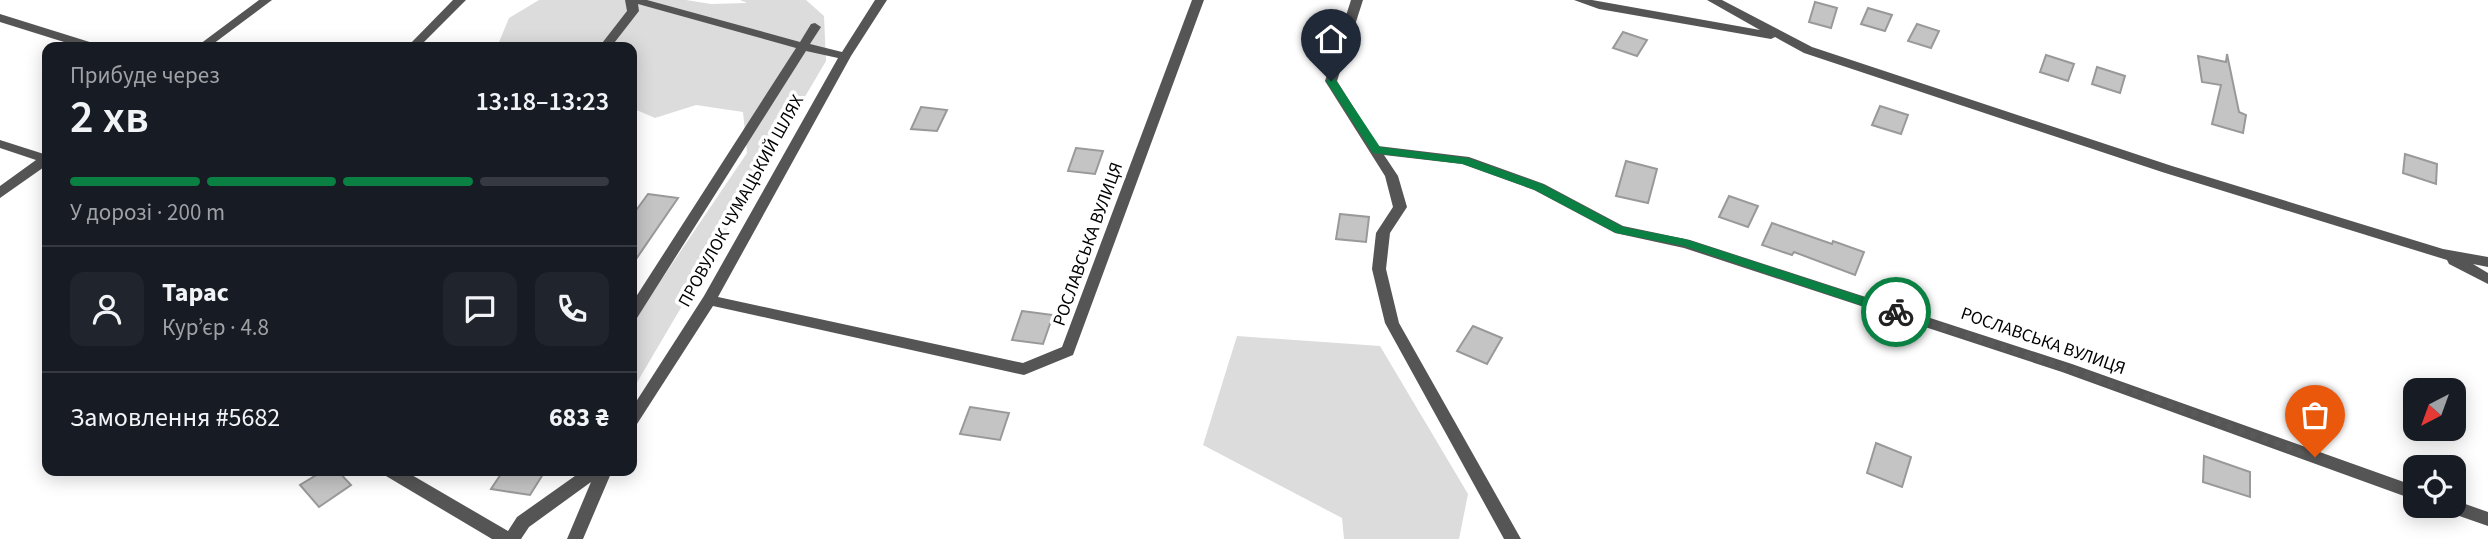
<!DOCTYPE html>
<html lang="uk">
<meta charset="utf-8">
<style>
:root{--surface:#171b24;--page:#20242c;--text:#f1f3f6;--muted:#9ea1a6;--line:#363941;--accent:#0b8043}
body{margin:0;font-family:"Source Sans 3",sans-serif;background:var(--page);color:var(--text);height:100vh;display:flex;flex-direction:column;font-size:26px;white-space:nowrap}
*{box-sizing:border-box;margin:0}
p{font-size:23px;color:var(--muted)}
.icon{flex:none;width:38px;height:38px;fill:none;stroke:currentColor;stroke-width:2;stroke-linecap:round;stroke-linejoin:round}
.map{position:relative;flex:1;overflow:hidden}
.panel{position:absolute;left:42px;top:42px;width:595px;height:434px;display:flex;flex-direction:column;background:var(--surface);border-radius:14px;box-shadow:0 4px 18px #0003}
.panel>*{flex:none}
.needle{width:46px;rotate:221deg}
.buttons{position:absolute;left:2403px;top:378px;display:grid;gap:14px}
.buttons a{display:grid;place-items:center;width:63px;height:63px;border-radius:14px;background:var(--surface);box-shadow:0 4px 18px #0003;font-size:35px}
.pin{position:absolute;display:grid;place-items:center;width:60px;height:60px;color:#fff;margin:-72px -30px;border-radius:50% 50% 50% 0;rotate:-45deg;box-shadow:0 0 7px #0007}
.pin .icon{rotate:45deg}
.courier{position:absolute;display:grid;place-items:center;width:70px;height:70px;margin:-35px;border:5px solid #0b8043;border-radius:50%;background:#fff;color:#222;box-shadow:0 2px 9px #0007}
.headline em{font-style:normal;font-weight:600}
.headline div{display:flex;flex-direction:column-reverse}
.headline{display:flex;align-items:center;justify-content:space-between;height:119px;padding:0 28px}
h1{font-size:46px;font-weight:600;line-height:52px}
.bar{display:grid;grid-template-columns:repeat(4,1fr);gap:10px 7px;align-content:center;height:84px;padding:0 28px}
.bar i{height:9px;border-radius:5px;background:var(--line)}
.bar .on{background:var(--accent)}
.bar p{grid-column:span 4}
.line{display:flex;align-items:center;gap:18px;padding:0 28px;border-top:2px solid var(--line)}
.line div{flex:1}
.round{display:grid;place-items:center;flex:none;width:74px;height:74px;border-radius:14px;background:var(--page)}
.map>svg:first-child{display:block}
.green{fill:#dcdcdc}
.building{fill:#c4c4c4;stroke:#999;stroke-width:2}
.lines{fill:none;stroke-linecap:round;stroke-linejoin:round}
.street{fill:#555;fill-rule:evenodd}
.route{fill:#0b8043}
.done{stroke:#595959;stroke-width:7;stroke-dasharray:0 12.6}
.labels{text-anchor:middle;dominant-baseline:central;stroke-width:7;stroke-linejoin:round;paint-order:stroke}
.street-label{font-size:18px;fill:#000;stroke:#fff}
</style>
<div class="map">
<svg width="2488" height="539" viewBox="0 0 2488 539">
<rect width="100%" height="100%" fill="#fff"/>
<g class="green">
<path d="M539,0H686L711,4L747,3L740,0H806L824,16L826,61L632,391V323L747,153L743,112L696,105L655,118L632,108V47H497L509,18Z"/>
<path d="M1237,336L1380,346L1468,494L1459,539H1344L1342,518L1203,445Z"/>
</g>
<g class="building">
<path d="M1815,2L1837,8L1831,28L1809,22Z"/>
<path d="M1868,8L1892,15L1885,31L1861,24Z"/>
<path d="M1917,24L1939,31L1931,48L1908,41Z"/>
<path d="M1623,32L1647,40L1637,56L1613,48Z"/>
<path d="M2227,54L2239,112L2246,115L2243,133L2212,124L2221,85L2202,82L2198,56L2226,62Z"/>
<path d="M2046,55L2074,64L2068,81L2040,72Z"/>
<path d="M2097,67L2125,76L2120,93L2092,84Z"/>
<path d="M1880,106L1908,115L1901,134L1872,125Z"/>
<path d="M921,107L947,110L937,131L911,129Z"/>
<path d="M1076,148L1103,151L1095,174L1068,171Z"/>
<path d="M2405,154L2437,164L2436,184L2403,173Z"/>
<path d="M1626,161L1657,169L1648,203L1616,196Z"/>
<path d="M648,194L678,198L632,265V216Z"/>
<path d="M1729,196L1758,206L1748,227L1719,217Z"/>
<path d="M1340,214L1369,217L1366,242L1336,239Z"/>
<path d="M1772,223L1832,244L1833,241L1864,252L1855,275L1794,252L1792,255L1762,245Z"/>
<path d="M1022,311L1053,315L1043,344L1012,340Z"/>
<path d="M1473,326L1502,338L1487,364L1457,351Z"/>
<path d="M970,407L1009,413L1000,440L960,434Z"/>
<path d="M1876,443L1911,457L1902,487L1867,473Z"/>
<path d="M2204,456L2250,472V497L2203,482Z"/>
<path d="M323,471H338L351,485L319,507L300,485Z"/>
<path d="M503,471H545L530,495L491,489Z"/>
</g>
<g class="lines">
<g class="street">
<path d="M259,0H272L209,47H196Z"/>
<path d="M453,0H466L419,47H407Z"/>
<path d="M625,0H647L800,42L811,24L815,23L821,27L810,44L842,52L875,0H887L851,56L718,297L1023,363L1062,347L1192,0H1204L1073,355L1024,375L713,306L637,424L632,426V408L704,296L838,58L806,51L637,318L632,319V303L796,48L638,4L639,11L611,47H599L627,11Z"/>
<path d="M1351,0H1363L1337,81L1378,146L1469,157L1544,184L1623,226L1690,240L2072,364L2415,486V500L2062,372L1684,248L1615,233L1534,190L1462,164L1384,155L1398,176L1407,207L1390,233L1386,269L1399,323L1521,539H1504L1385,323L1372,269L1376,233L1393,207L1385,176L1325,81Z"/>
<path d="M1574,0H1592L1760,30L1707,0H1722L1812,47L2172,166L2443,249L2488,257V267L2473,264L2488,273V284L2449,264L2447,260L2162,172L1804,53L1775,37L1771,39L1599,9Z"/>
<path d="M0,14L96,44L98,47H80L0,22Z"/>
<path d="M0,140L47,155V165L0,198V186L36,160L0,148Z"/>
<path d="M384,471H405L508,531L517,517L582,471H612L583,539H567L591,482L529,527L521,539H492L386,476Z"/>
<path d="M2454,500L2488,512V526L2445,511L2443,506H2454Z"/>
</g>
</g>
<path class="route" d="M1328,79H1335L1380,147L1468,158L1542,184L1623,227L1685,239L1900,309L1902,312L1896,317L1684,246L1616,233L1535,190L1463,164L1373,153L1326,81Z"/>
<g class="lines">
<path class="done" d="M1896,312L2067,368L2315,457"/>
</g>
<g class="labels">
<g class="street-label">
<text transform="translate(741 201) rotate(-61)">ПРОВУЛОК ЧУМАЦЬКИЙ ШЛЯХ</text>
<text transform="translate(1088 244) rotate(-70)">РОСЛАВСЬКА ВУЛИЦЯ</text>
<text transform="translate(2043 341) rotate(19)">РОСЛАВСЬКА ВУЛИЦЯ</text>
</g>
</g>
</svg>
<div class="buttons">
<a><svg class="needle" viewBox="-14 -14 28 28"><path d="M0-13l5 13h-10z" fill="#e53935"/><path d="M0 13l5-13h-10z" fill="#9ea1a6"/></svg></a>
<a><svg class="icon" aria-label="locate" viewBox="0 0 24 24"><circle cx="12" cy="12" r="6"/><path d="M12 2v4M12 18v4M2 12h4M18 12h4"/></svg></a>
</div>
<div class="pin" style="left:2315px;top:457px;background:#ea580c"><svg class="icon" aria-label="bag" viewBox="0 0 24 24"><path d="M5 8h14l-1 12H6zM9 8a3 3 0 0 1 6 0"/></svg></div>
<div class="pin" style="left:1331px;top:81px;background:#1f2937"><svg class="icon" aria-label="home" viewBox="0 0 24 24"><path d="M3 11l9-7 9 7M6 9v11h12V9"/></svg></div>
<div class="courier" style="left:1896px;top:312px"><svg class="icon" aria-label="bike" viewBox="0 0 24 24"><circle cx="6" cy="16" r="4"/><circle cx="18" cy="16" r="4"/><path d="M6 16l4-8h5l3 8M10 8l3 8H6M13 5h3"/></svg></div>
<section class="panel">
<div class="headline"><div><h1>2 хв</h1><p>Прибуде через</p></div><em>13:18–13:23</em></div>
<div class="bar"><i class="on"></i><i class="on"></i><i class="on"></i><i></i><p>У дорозі · 200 m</p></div>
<div class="line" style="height:126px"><a class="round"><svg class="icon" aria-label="person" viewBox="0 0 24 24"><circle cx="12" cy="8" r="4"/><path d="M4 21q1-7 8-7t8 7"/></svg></a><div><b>Тарас</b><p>Кур’єр · 4.8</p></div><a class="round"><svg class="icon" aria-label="chat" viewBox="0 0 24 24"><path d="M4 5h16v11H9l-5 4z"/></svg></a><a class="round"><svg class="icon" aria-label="phone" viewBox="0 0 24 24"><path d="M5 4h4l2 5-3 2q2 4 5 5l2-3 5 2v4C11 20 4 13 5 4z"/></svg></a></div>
<div class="line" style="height:91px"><div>Замовлення #5682</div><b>683 ₴</b></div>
</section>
</div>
